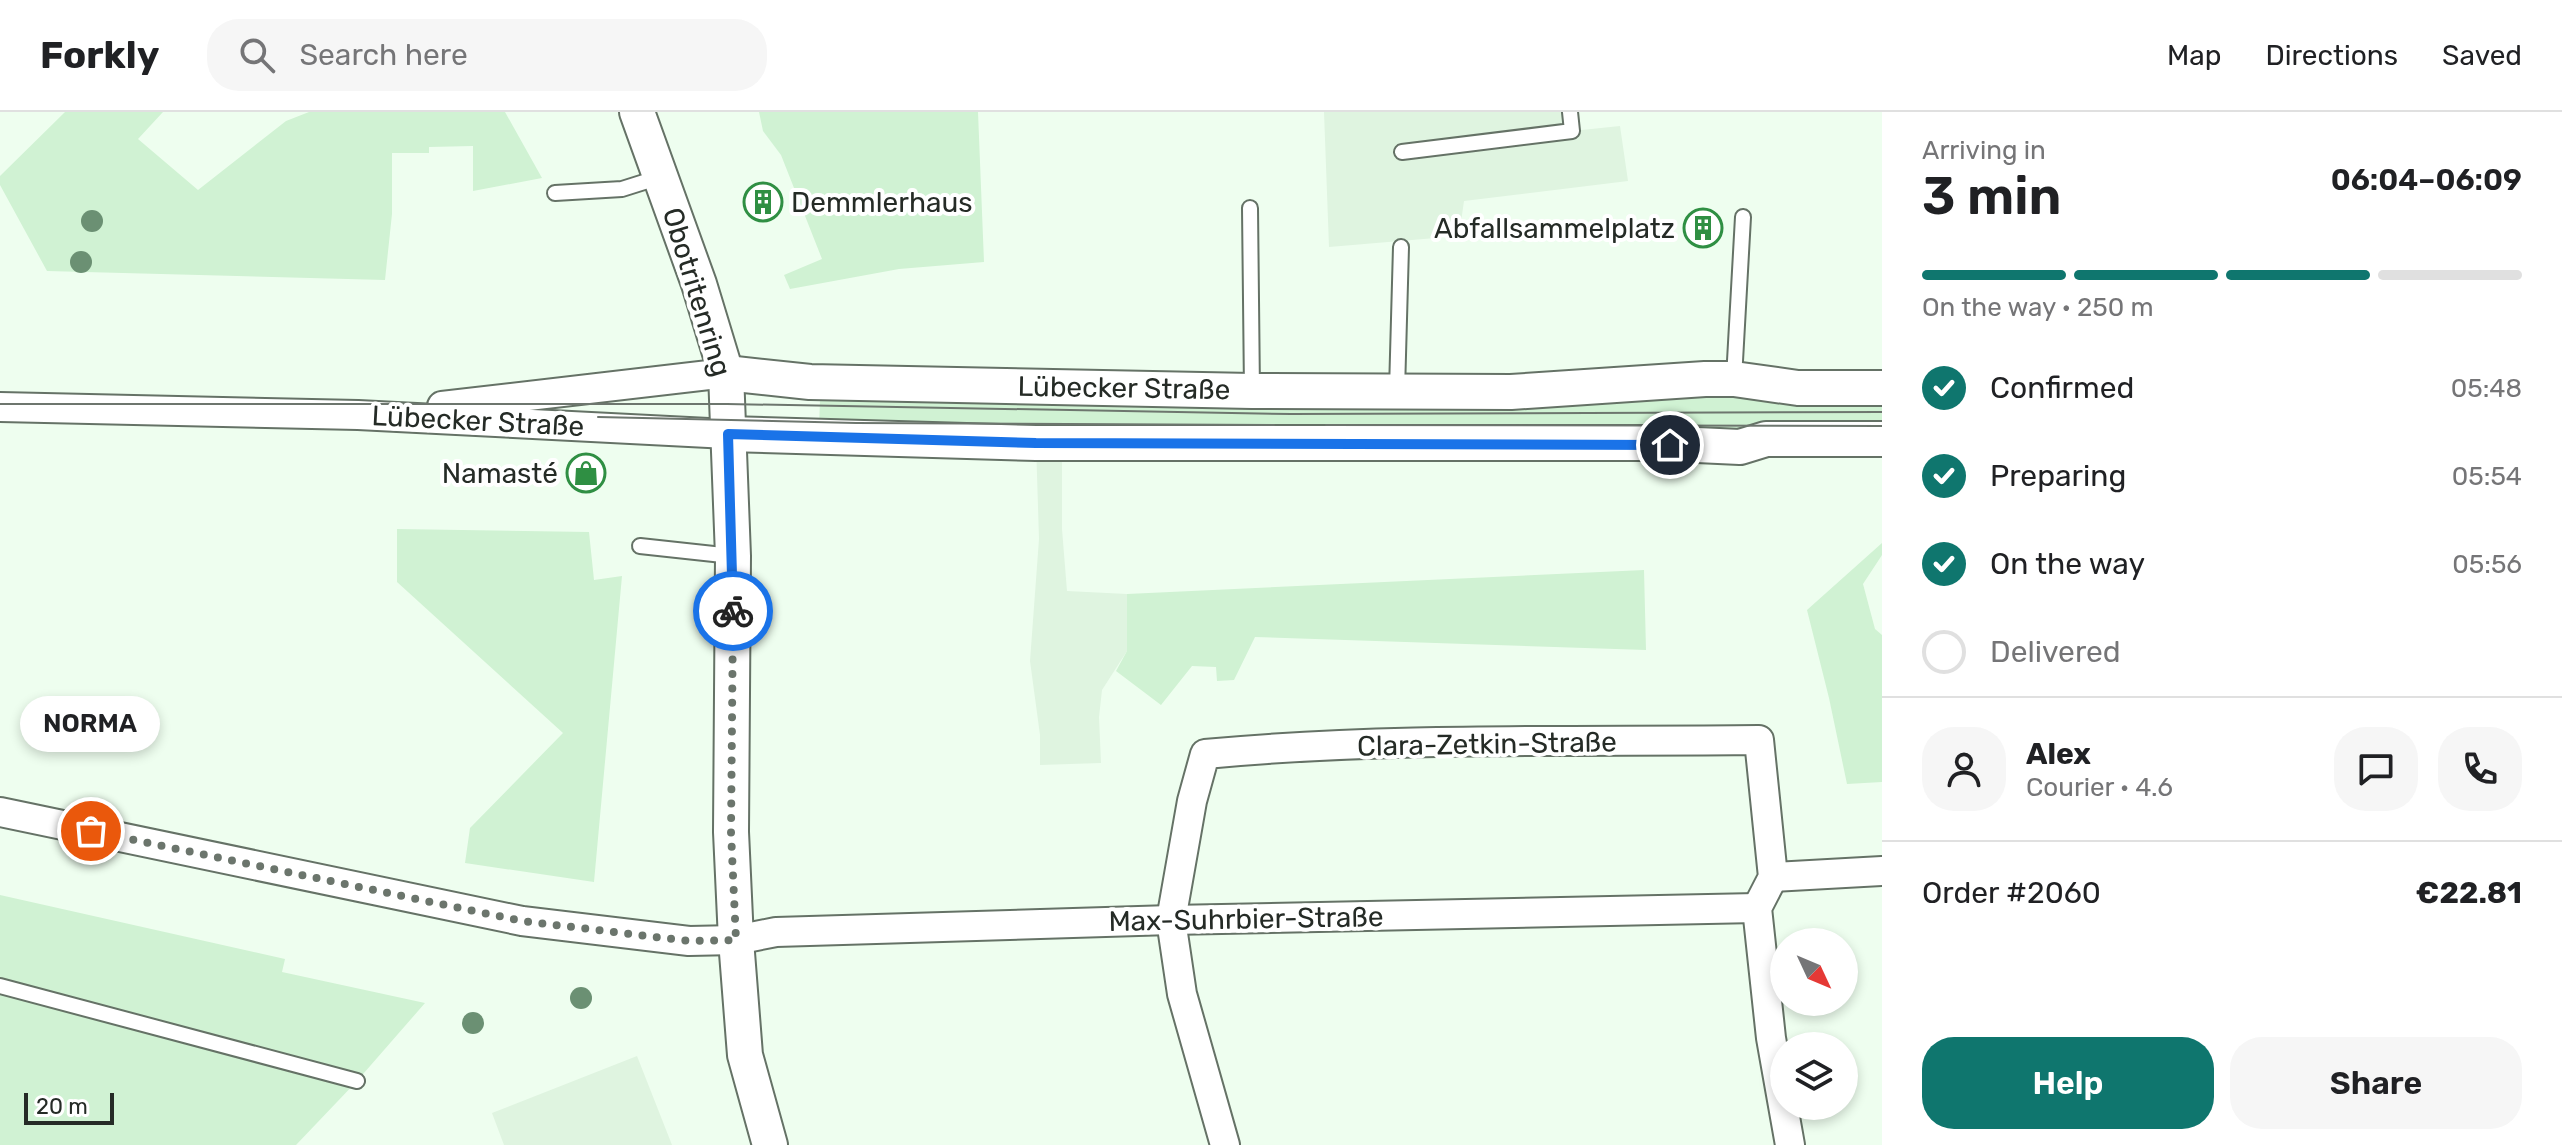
<!DOCTYPE html>
<meta charset="utf-8">
<style>
:root{--surface:#fff;--page:#f6f6f6;--text:#202124;--muted:#757577;--line:#e0e0e0;--accent:#0f766e}
body{margin:0;font-family:Rubik,sans-serif;background:var(--page);color:var(--text);height:100vh;display:flex;flex-direction:column;font-size:30px;white-space:nowrap}
*{box-sizing:border-box;margin:0}
p{font-size:26px;color:var(--muted)}
.icon{flex:none;width:44px;height:44px;fill:none;stroke:currentColor;stroke-width:2;stroke-linecap:round;stroke-linejoin:round}
.map{position:relative;flex:1;overflow:hidden}
.panel{display:flex;flex-direction:column;background:var(--surface);width:680px}
.panel>*{flex:none}
.needle{width:52px;rotate:134deg}
.fabs{position:absolute;left:1770px;top:816px;display:grid;gap:16px}
.fabs a{display:grid;place-items:center;width:88px;height:88px;border-radius:50%;background:var(--surface);box-shadow:0 4px 12px #0003;font-size:40px}
.scale{position:absolute;left:24px;bottom:20px;width:90px;box-sizing:border-box;padding-left:8px;border:4px solid #252b26;border-top:0;font-size:22px;line-height:28px;white-space:nowrap;color:#252b26;-webkit-text-stroke:6px #fff;paint-order:stroke}
.pin{position:absolute;display:grid;place-items:center;width:68px;height:68px;color:#fff;margin:-34px;border:4px solid #fff;border-radius:50%;box-shadow:0 2px 8px #0007}
.courier{position:absolute;display:grid;place-items:center;width:80px;height:80px;margin:-40px;border:6px solid #1a73e8;border-radius:50%;background:#fff;color:#222;box-shadow:0 2px 10px #0007}
.bubble{position:absolute;height:56px;border-radius:28px;background:var(--surface);box-shadow:0 4px 12px #0003;font-size:26px;font-weight:600;line-height:56px;text-align:center}
.headline em{font-style:normal;font-weight:600}
.headline div{display:flex;flex-direction:column-reverse}
.headline{display:flex;align-items:center;justify-content:space-between;height:136px;padding:0 40px}
h1{font-size:52px;font-weight:600;line-height:60px}
.bar{display:grid;grid-template-columns:repeat(4,1fr);gap:12px 8px;align-content:center;height:96px;padding:0 40px}
.bar i{height:10px;border-radius:6px;background:var(--line)}
.bar .current{background:var(--accent)}
.bar p{grid-column:span 4}
.line{display:flex;align-items:center;gap:20px;padding:0 40px;border-top:2px solid var(--line)}
.line div{flex:1}
.round{display:grid;place-items:center;flex:none;width:84px;height:84px;border-radius:32px;background:var(--page)}
ol{padding:0 40px;list-style:none}
li{display:flex;align-items:center;gap:24px;height:88px}
li p{margin-inline-start:auto}
li .icon{padding:8px;border-radius:50%;background:var(--accent);color:#fff;stroke-width:4}
li:last-child{color:var(--muted)}
li i{width:44px;height:44px;border:4px solid var(--line);border-radius:50%}
.primary-button{display:flex;gap:16px;margin-top:auto;padding:16px 40px}
.primary-button a{flex:1;height:92px;border-radius:32px;background:var(--accent);color:#fff;font-size:32px;font-weight:600;line-height:92px;text-align:center}
.primary-button a+a{background:var(--page);color:var(--text)}
header{display:flex;align-items:center;gap:48px;box-sizing:border-box;height:112px;padding:0 40px;background:var(--surface);border-bottom:2px solid var(--line)}
header strong{font-size:38px}
nav{display:flex;gap:44px;margin-inline-start:auto;font-size:28px}
.search{width:560px;height:72px;background:var(--page);display:flex;align-items:center;gap:20px;box-sizing:border-box;padding:0 28px;border-radius:32px;color:var(--muted);font-size:30px}
main{display:flex;flex:1;min-height:0}
.map>svg:first-child{display:block}
.built{fill:#dff4e0}
.green{fill:#d0f2d3}
.lines{fill:none;stroke-linecap:round;stroke-linejoin:round}
.service-casing{stroke:#657266;stroke-width:18}
.minor-casing{stroke:#657266;stroke-width:32}
.tertiary-casing{stroke:#657266;stroke-width:38}
.service{stroke:#fff;stroke-width:14}
.minor{stroke:#fff;stroke-width:28}
.tertiary{stroke:#fff;stroke-width:34}
.tram{stroke:#6d766e;stroke-width:2}
.tree{fill:#6b9073}
.done{stroke:#6b756c;stroke-width:8;stroke-dasharray:0 14.4}
.route{stroke:#1a73e8;stroke-width:10}
.labels{text-anchor:middle;dominant-baseline:central;stroke-width:8;stroke-linejoin:round;paint-order:stroke}
.poi-label{font-size:28px;fill:#252b26;stroke:#fff;text-anchor:end}
.street-label{font-size:28px;fill:#252b26;stroke:#fff}
</style>
<header>
<strong>Forkly</strong>
<div class="search"><svg class="icon" aria-label="search" viewBox="0 0 24 24"><circle cx="10" cy="10" r="6"/><path d="M15 15l6 6"/></svg>Search here</div>
<nav><a>Map</a><a>Directions</a><a>Saved</a></nav>
</header>
<main>
<div class="map">
<svg width="1882" height="1033" viewBox="0 0 1882 1033">
<rect width="100%" height="100%" fill="#eefeef"/>
<g class="built">
<path d="M1324,0H1570L1572,19L1620,14L1628,69L1464,89L1459,124L1329,135Z"/>
<path d="M1036,331H1062V417L1067,479L1127,482V539L1102,578L1099,605L1101,651L1040,653V623L1030,549L1039,427Z"/>
<path d="M637,944L672,1033H504L492,1001Z"/>
</g>
<g class="green">
<path d="M65,0H163L138,27L198,78L286,9L309,0H505L542,66L473,79V34L429,35V41H392V102L385,168L47,159L0,73V64Z"/>
<path d="M759,0H978L984,150L899,157L790,177L784,163L822,147L781,43L763,19Z"/>
<path d="M1722,281L1882,291V327L819,316L820,288L1254,293H1506L1616,291L1664,283Z"/>
<path d="M397,417L589,420L594,468L622,464L594,770L465,751L470,716L563,621L397,470Z"/>
<path d="M1882,431V443L1863,472L1875,517L1882,523V670L1847,672L1829,586L1807,498Z"/>
<path d="M1644,458L1646,538L1255,525L1234,568L1217,569L1216,555L1192,554L1161,593L1116,559L1127,539V482Z"/>
<path d="M0,783L285,847L282,860L425,891L357,969L296,1033H0Z"/>
</g>
<g class="lines">
<defs>
<g id="service">
<path d="M1402,40L1572,19L1570,0"/>
<path d="M555,81L622,77L660,65"/>
<path d="M1250,96L1252,279"/>
<path d="M1734,267L1743,105"/>
<path d="M1397,279L1401,135"/>
<path d="M640,434L732,444"/>
<path d="M0,874L357,969"/>
</g>
<g id="minor">
<path d="M442,294L726,261"/>
<path d="M0,295L358,303L728,322"/>
<path d="M0,700L522,809L689,829L736,828L776,820L1171,808L1757,796"/>
<path d="M1773,765L1882,759"/>
<path d="M1225,1033L1182,882L1171,808L1192,689L1205,642C1386,625 1577,630 1759,628L1773,765L1757,796L1771,926L1790,1033"/>
</g>
<g id="tertiary">
<path d="M637,0L699,172L726,261L733,444L731,720L736,828L745,943L770,1033"/>
<path d="M726,261L810,270L1252,279L1511,280L1705,267H1734L1798,276H1882"/>
<path d="M728,322L1036,331H1654L1740,335L1766,327H1882"/>
</g>
</defs>
<use href="#service" class="service-casing"/>
<use href="#minor" class="minor-casing"/>
<use href="#tertiary" class="tertiary-casing"/>
<use href="#service" class="service"/>
<use href="#minor" class="minor"/>
<use href="#tertiary" class="tertiary"/>
<g class="tram">
<path d="M0,292H727L1291,302L1882,300"/>
<path d="M598,305L856,311L1274,313"/>
<path d="M1326,313L1882,314"/>
</g>
</g>
<g class="tree">
<circle cx="92" cy="109" r="11"/>
<circle cx="81" cy="150" r="11"/>
<circle cx="581" cy="886" r="11"/>
<circle cx="473" cy="911" r="11"/>
</g>
<g class="lines">
<path class="done" d="M91,719L522,809L689,829L736,828L731,720L733,499"/>
<path class="route" d="M733,499L728,322L1036,331L1670,333"/>
</g>
<defs>
<symbol id="building-ring" viewBox="-11 -11 22 22"><circle r="9.5" fill="#fff" stroke="#2f8f43" stroke-width="1.5"/><path d="M-4-6H4V6H1V3H-1V6H-4ZM-2.5-4.3h1.7v1.8h-1.7ZM.8-4.3h1.7v1.8H.8ZM-2.5-1h1.7V.8h-1.7ZM.8-1h1.7V.8H.8Z" fill="#2f8f43"/></symbol>
<symbol id="shop-ring" viewBox="-11 -11 22 22"><circle r="9.5" fill="#fff" stroke="#2f8f43" stroke-width="1.5"/><path d="M-5-2.5h2.3a2.7 3.5 0 0 1 5.4 0H5L5.5 6h-11ZM-1.5-2.5h3a1.5 2.3 0 0 0-3 0Z" fill="#2f8f43"/></symbol>
</defs>
<g fill-rule="evenodd">
<use href="#building-ring" x="741" y="68" width="44" height="44"/>
<use href="#building-ring" x="1681" y="94" width="44" height="44"/>
<use href="#shop-ring" x="564" y="339" width="44" height="44"/>
</g>
<g class="labels">
<g class="poi-label">
<text x="791" y="90" text-anchor="start">Demmlerhaus</text>
<text x="1675" y="116">Abfallsammelplatz</text>
<text x="558" y="361">Namasté</text>
</g>
<g class="street-label">
<text transform="translate(697 180) rotate(73)">Obotritenring</text>
<text transform="translate(1124 276) rotate(1)">Lübecker Straße</text>
<text transform="translate(478 309) rotate(3)">Lübecker Straße</text>
<text transform="translate(1487 632) rotate(-1)">Clara-Zetkin-Straße</text>
<text transform="translate(1246 807) rotate(-1)">Max-Suhrbier-Straße</text>
</g>
</g>
</svg>
<div class="fabs">
<a><svg class="needle" viewBox="-14 -14 28 28"><path d="M0-13l5 13h-10z" fill="#e53935"/><path d="M0 13l5-13h-10z" fill="#757577"/></svg></a>
<a><svg class="icon" aria-label="layers" viewBox="0 0 24 24"><path d="M12 4l9 5-9 5-9-5zM3 14l9 5 9-5"/></svg></a>
</div>
<div class="scale">20 m</div>
<div class="pin" style="left:91px;top:719px;background:#ea580c"><svg class="icon" aria-label="bag" viewBox="0 0 24 24"><path d="M5 8h14l-1 12H6zM9 8a3 3 0 0 1 6 0"/></svg></div>
<div class="pin" style="left:1670px;top:333px;background:#1f2937"><svg class="icon" aria-label="home" viewBox="0 0 24 24"><path d="M3 11l9-7 9 7M6 9v11h12V9"/></svg></div>
<div class="courier" style="left:733px;top:499px"><svg class="icon" aria-label="bike" viewBox="0 0 24 24"><circle cx="6" cy="16" r="4"/><circle cx="18" cy="16" r="4"/><path d="M6 16l4-8h5l3 8M10 8l3 8H6M13 5h3"/></svg></div>
<div class="bubble" style="left:20px;top:584px;width:140px">NORMA</div>
</div>
<section class="panel">
<div class="headline"><div><h1>3 min</h1><p>Arriving in</p></div><em>06:04–06:09</em></div>
<div class="bar"><i class="current"></i><i class="current"></i><i class="current"></i><i></i><p>On the way · 250 m</p></div>
<ol>
<li><svg class="icon" aria-label="check" viewBox="0 0 24 24"><path d="M5 12l5 5 9-10"/></svg>Confirmed<p>05:48</p></li>
<li><svg class="icon" aria-label="check" viewBox="0 0 24 24"><path d="M5 12l5 5 9-10"/></svg>Preparing<p>05:54</p></li>
<li><svg class="icon" aria-label="check" viewBox="0 0 24 24"><path d="M5 12l5 5 9-10"/></svg>On the way<p>05:56</p></li>
<li><i></i>Delivered</li>
</ol>
<div class="line" style="height:144px"><a class="round"><svg class="icon" aria-label="person" viewBox="0 0 24 24"><circle cx="12" cy="8" r="4"/><path d="M4 21q1-7 8-7t8 7"/></svg></a><div><b>Alex</b><p>Courier · 4.6</p></div><a class="round"><svg class="icon" aria-label="chat" viewBox="0 0 24 24"><path d="M4 5h16v11H9l-5 4z"/></svg></a><a class="round"><svg class="icon" aria-label="phone" viewBox="0 0 24 24"><path d="M5 4h4l2 5-3 2q2 4 5 5l2-3 5 2v4C11 20 4 13 5 4z"/></svg></a></div>
<div class="line" style="height:104px"><div>Order #2060</div><b>€22.81</b></div>
<div class="primary-button"><a>Help</a><a>Share</a></div>
</section>
</main>
